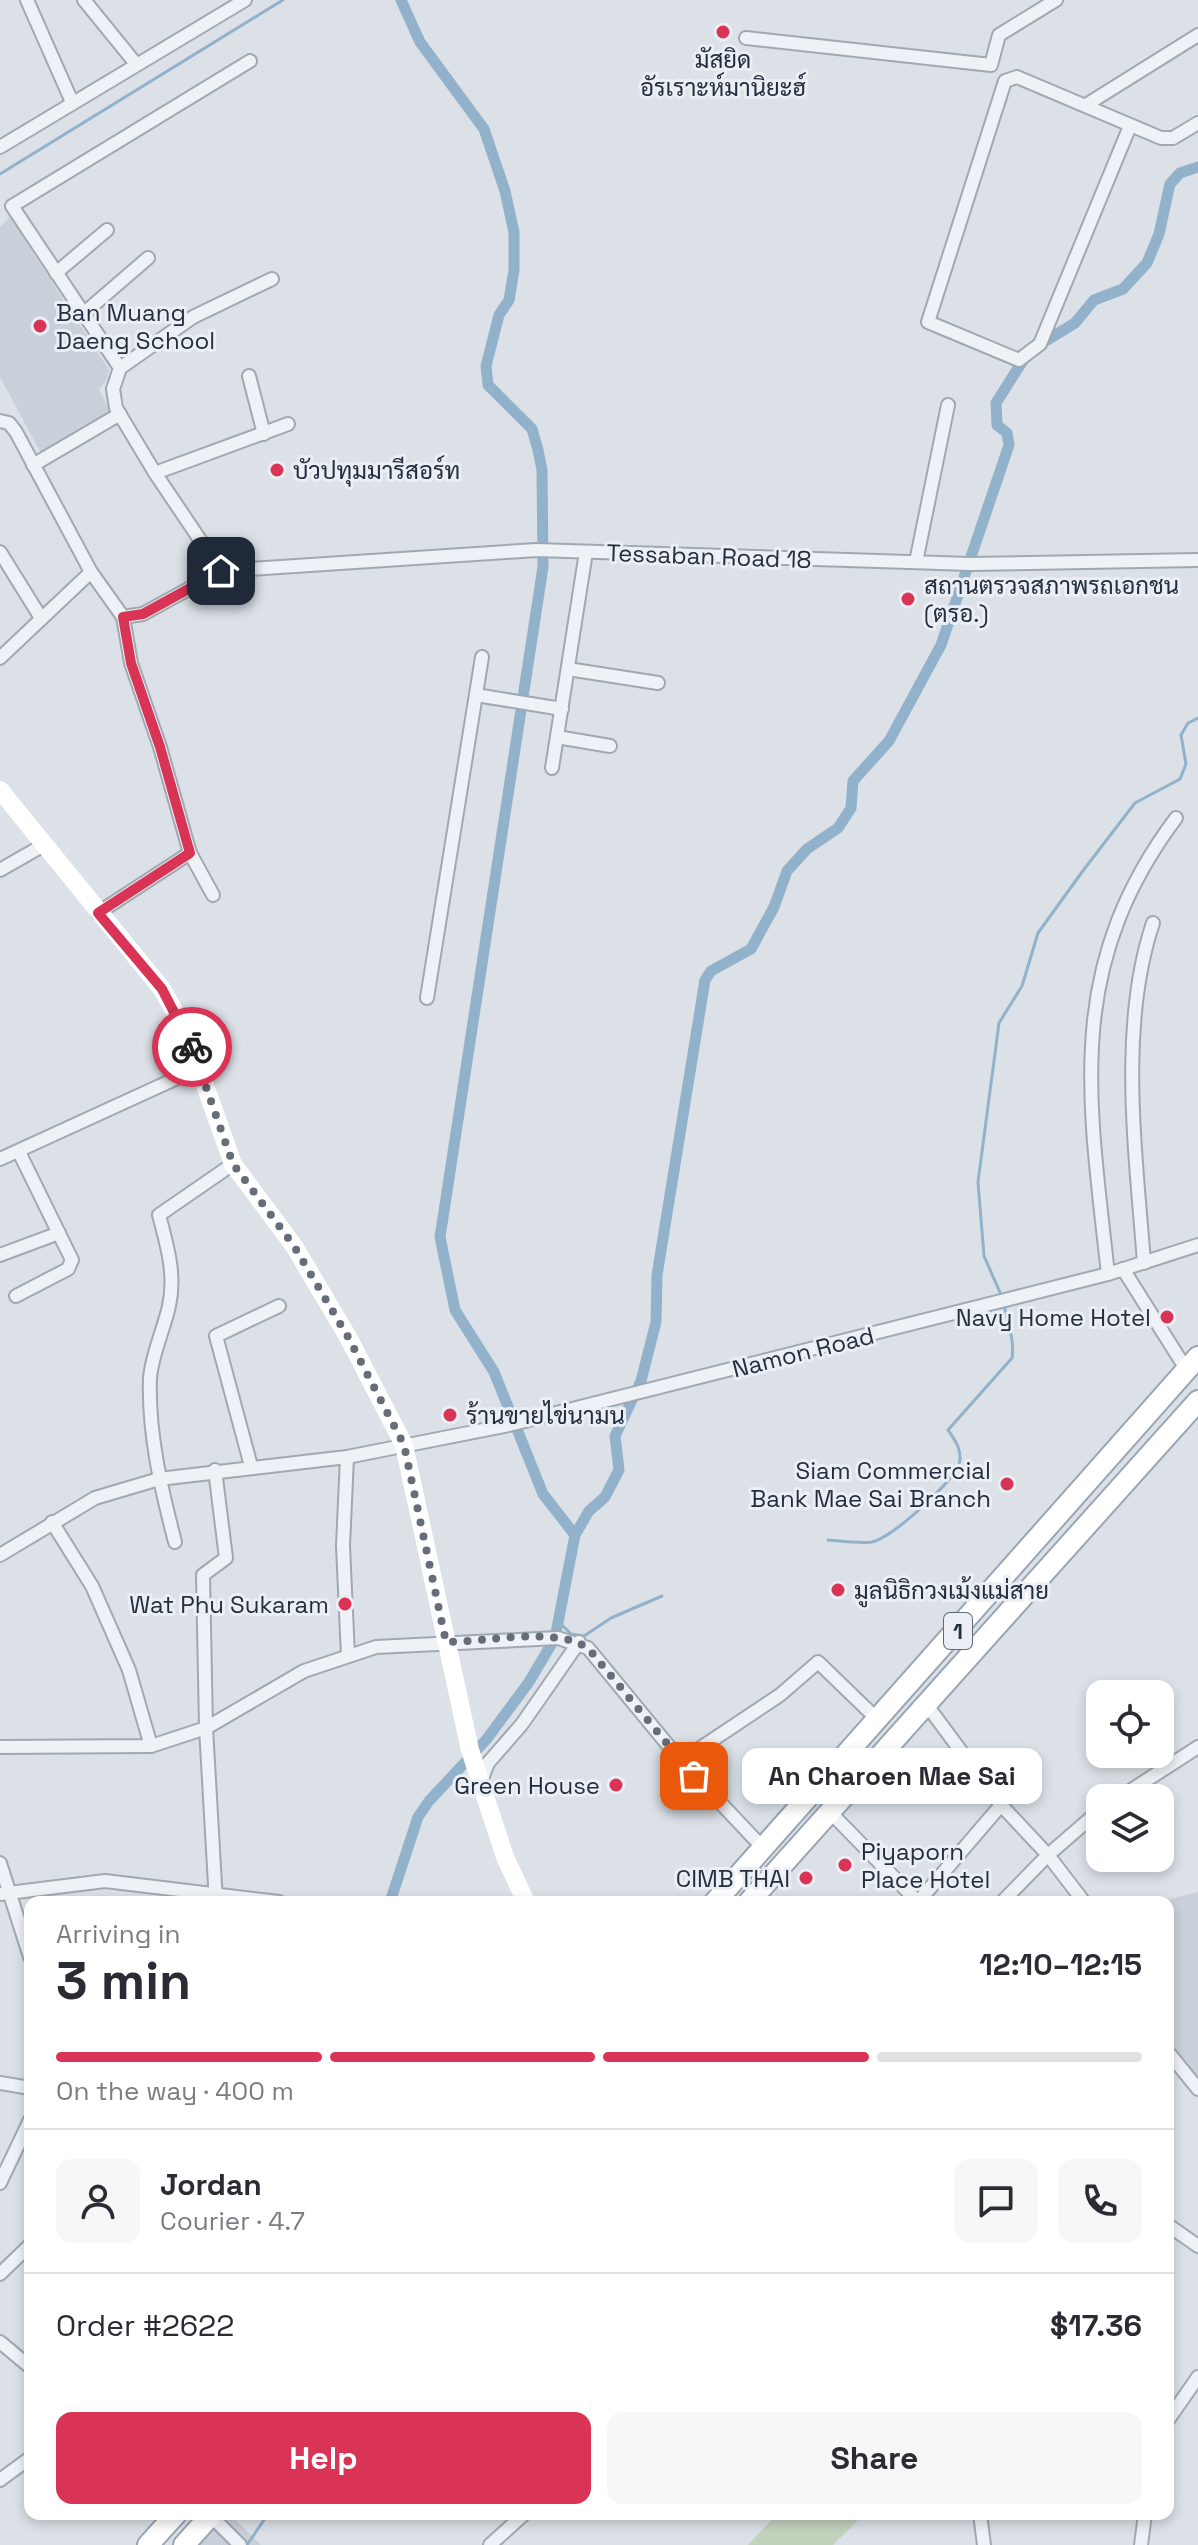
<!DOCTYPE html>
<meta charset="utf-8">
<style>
:root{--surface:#fff;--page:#f7f7f7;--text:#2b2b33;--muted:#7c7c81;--line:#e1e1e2;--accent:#d93355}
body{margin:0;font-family:"Space Grotesk",Sarabun,sans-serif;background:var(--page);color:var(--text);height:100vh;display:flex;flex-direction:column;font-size:30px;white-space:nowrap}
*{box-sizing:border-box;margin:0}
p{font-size:26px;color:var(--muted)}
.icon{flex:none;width:44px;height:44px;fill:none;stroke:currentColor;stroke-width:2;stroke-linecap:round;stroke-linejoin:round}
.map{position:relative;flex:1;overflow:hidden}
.drawer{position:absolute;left:24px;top:1896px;width:1150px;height:624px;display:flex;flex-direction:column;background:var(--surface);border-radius:16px;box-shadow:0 4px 12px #0003}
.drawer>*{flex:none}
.controls{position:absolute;left:1086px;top:1680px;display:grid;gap:16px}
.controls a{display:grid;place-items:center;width:88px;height:88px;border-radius:16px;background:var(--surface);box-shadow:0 4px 12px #0003;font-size:40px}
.pin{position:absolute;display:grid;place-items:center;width:68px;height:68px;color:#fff;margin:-34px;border-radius:16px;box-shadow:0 4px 12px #0006}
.courier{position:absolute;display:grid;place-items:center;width:80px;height:80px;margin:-40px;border:6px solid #d93355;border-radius:50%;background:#fff;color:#222;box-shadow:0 2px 10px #0007}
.bubble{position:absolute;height:56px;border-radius:16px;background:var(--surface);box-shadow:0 4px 12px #0003;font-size:26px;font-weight:800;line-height:56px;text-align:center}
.headline em{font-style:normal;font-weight:800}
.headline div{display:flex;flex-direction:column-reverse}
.headline{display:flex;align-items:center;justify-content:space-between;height:136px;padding:0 32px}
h1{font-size:52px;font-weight:800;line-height:60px}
.bar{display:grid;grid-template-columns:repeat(4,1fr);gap:12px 8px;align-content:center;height:96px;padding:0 32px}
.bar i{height:10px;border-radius:6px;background:var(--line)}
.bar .current{background:var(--accent)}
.bar p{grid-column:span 4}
.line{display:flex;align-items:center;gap:20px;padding:0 32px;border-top:2px solid var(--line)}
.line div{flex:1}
.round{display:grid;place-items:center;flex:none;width:84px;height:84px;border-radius:16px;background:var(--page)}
.primary-button{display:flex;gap:16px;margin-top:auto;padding:16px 32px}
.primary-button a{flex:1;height:92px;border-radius:16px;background:var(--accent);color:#fff;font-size:32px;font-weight:800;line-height:92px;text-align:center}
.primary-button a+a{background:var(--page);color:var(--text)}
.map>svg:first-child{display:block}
.built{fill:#c9d0d9}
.green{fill:#c2d2bc}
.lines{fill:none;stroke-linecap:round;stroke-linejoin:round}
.stream{stroke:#92b1cb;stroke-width:3}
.canal{stroke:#92b1cb;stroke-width:11}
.street-casing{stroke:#a0a8b1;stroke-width:16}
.primary-casing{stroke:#9aa5b4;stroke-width:24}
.street{stroke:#eef1f5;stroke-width:12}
.secondary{stroke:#fff;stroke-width:18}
.primary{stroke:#fff;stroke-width:20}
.done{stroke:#646d79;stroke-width:8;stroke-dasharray:0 14.4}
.route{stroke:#d93355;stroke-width:10}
.poi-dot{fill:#d93355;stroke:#ebeff5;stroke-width:3}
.labels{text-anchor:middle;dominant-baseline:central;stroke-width:6;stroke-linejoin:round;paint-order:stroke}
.shield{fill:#ebeff5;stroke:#606975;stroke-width:2}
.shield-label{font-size:22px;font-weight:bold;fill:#242f3e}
.poi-label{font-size:24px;fill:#242f3e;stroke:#ebeff5;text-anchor:start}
.street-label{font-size:24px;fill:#242f3e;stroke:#ebeff5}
</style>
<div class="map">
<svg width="1198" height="2545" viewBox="0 0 1198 2545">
<rect width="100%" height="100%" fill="#dbe1e7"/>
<g class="built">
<path d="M10,217L109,370L106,381L99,389L110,412L41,453L0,377V227Z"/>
<path d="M1198,1892V2080L1168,2038V1902H1158Z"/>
<path d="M226,2514H230L261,2545H198Z"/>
</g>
<path class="green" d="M777,2514H864L833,2545H748Z"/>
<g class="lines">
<g class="stream">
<path d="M0,174L283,0"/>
<path d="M1002,1297L984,1256L978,1182L999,1023L1022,986L1038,933L1082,872L1135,803L1180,779L1186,764L1181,735L1188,723L1198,718"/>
<path d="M828,1540C842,1541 859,1544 872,1542C893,1537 952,1483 959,1464C963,1451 955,1440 948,1430L1012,1358C1015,1340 1007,1323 1004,1304"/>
<path d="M559,1622L571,1634L584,1636L611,1618L662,1596"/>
<path d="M247,2545L268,2514"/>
</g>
<g class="canal">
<path d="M401,0L420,42L484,129L505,191L514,232V270L509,300L499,315L486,366L488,385L532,429L538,450L542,470L543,567L440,1237L455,1310L494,1372L543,1494L575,1535"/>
<path d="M390,1902L418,1817L429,1801L486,1740L529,1682L555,1638L575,1535L589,1511L605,1497L619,1470L615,1436L641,1381L656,1322L657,1275L705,980L711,971L751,949L774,907L787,871L807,849L838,828L851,808L853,781L889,741L941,645L1009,445L1007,433L997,425L996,403L1029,351L1075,323L1094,300L1123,289L1147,263L1159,234L1170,184L1180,173L1198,167"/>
</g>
<defs>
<g id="street">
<path d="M27,0L72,102"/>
<path d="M84,0L136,64"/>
<path d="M746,38L991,65L999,35L1056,0"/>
<path d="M1086,105L1198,35"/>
<path d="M1130,126L1040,344L1019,360L928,322L1005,81L1017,77L1161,138H1173L1198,123"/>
<path d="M0,147L245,0"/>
<path d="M56,273L107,230"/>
<path d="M83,314L148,258"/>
<path d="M120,368L193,317L272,279"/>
<path d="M249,376L264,434"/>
<path d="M0,421L9,423L16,432L91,572L123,617L143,614L221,571L536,550L970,564L1198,560"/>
<path d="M33,465L120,414"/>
<path d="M155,473L288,424"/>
<path d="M0,552L41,618"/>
<path d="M916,562L948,405"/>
<path d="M221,571L155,473L116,408L113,389L120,368L12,206L250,61"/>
<path d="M0,658L91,572"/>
<path d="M568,669L658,683"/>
<path d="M476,695L562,709"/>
<path d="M557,737L610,746"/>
<path d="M552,768L586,552"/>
<path d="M190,853L213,895"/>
<path d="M0,870L42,846"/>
<path d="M98,913L190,853L160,747L131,663L123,617"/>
<path d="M427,998L482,657"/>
<path d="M0,1159L199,1068"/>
<path d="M0,1255L59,1233"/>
<path d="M1144,1263C1136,1154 1118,1027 1153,923"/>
<path d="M1123,1269L1186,1369"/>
<path d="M1108,1274C1089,1100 1063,969 1176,818"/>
<path d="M16,1296L68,1269L72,1260L19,1152"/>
<path d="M347,1457L343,1546L348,1656"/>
<path d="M251,1466L216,1336L279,1306"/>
<path d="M215,1470L226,1558L203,1575L206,1728L216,1902"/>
<path d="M52,1522L92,1586L129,1670L151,1746"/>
<path d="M175,1542C161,1488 148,1433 150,1378C152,1354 164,1329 169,1306C176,1275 167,1245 159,1215L233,1164"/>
<path d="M0,1555L95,1498L159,1479L347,1457L509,1425L1108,1274L1198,1245"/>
<path d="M926,1704L1001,1805L1048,1855L1084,1902"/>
<path d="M0,1747L151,1746L206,1728L304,1671L376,1647L558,1638L588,1648L681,1761L763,1848"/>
<path d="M681,1761L780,1695L818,1662L878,1720"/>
<path d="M481,1781L488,1763L522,1724L579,1642"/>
<path d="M1119,1798L1198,1747"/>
<path d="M830,1812L918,1902"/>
<path d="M0,1863L30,1957"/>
<path d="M0,1894L105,1881L279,1902"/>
<path d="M918,1902L1001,1805"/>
<path d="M1002,1902L1048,1855L1100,1810"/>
<path d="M1168,2052L1198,2089"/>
<path d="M0,2083L30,2088"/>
<path d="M0,2183L30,2120"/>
<path d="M1168,2225L1198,2246"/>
<path d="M0,2274L30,2245"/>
<path d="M0,2342L30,2367"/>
<path d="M1168,2420L1198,2377"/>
<path d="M0,2480L30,2458"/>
<path d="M980,2514L984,2545"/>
<path d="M211,2516L240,2545"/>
<path d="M490,2545L524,2514"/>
<path d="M1141,2545L1145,2514"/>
</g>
<g id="primary">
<path d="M715,1902L1198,1357"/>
<path d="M749,1902L1198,1401"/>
<path d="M148,2545L176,2514"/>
<path d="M184,2545L212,2514"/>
</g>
</defs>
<use href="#street" class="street-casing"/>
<use href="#primary" class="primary-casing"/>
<use href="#street" class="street"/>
<path class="secondary" d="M0,790L162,989L186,1032L233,1164L294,1246L348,1337L404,1445L470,1750L505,1857L526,1902"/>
<use href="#primary" class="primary"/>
</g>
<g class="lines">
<path class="done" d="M192,1047L233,1164L294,1246L348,1337L404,1445L446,1642C486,1642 554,1626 588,1648L694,1776"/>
<path class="route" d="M192,1047L162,989L98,913L190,853L160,747L131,663L123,617L143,614L221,571"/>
</g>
<g class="poi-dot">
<circle cx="723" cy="32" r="8"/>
<circle cx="40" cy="326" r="8"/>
<circle cx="277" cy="470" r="8"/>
<circle cx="908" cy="599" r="8"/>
<circle cx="1167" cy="1317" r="8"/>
<circle cx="450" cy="1415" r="8"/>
<circle cx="1007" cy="1484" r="8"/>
<circle cx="838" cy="1590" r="8"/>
<circle cx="345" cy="1604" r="8"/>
<circle cx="616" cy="1785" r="8"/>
<circle cx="845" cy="1865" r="8"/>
<circle cx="806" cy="1878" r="8"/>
</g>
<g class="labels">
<rect class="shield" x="944" y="1613" width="28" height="36" rx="6"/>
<g class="shield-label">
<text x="958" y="1631">1</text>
</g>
<g class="poi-label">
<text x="723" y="59" text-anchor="middle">มัสยิด<tspan x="723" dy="28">อัรเราะห์มานิยะฮ์</tspan></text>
<text x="56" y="312">Ban Muang<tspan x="56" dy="28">Daeng School</tspan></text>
<text x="293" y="470">บัวปทุมมารีสอร์ท</text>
<text x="924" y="585">สถานตรวจสภาพรถเอกชน<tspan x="924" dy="28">(ตรอ.)</tspan></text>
<text x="1151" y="1317" text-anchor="end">Navy Home Hotel</text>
<text x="466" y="1415">ร้านขายไข่นามน</text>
<text x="991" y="1470" text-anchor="end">Siam Commercial<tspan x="991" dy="28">Bank Mae Sai Branch</tspan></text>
<text x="854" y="1590">มูลนิธิกวงเม้งแม่สาย</text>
<text x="329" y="1604" text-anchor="end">Wat Phu Sukaram</text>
<text x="600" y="1785" text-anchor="end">Green House</text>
<text x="861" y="1851">Piyaporn<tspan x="861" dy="28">Place Hotel</tspan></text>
<text x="790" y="1878" text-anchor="end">CIMB THAI</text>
</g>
<g class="street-label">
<text transform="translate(709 556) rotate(2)">Tessaban Road 18</text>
<text transform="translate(803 1352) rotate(-14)">Namon Road</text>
</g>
</g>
</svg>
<div class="controls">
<a><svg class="icon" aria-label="locate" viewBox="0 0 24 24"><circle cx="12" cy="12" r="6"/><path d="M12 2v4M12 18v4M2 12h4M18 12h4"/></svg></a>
<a><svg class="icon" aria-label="layers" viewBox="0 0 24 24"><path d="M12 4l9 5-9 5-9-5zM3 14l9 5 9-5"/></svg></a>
</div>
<div class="pin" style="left:694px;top:1776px;background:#ea580c"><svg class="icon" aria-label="bag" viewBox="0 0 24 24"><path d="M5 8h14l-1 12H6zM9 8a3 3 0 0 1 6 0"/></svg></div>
<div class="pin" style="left:221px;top:571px;background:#1f2937"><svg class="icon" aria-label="home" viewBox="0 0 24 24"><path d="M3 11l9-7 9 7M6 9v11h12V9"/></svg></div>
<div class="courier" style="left:192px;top:1047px"><svg class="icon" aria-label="bike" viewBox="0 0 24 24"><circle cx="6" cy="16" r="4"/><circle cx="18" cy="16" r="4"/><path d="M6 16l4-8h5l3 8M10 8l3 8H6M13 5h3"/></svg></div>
<div class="bubble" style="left:742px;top:1748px;width:300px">An Charoen Mae Sai</div>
<section class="drawer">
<div class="headline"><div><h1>3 min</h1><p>Arriving in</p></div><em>12:10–12:15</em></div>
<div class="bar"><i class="current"></i><i class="current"></i><i class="current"></i><i></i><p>On the way · 400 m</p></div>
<div class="line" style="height:144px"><a class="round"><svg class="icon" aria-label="person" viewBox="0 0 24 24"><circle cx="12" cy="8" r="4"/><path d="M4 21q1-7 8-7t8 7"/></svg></a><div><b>Jordan</b><p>Courier · 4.7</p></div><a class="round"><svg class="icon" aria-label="chat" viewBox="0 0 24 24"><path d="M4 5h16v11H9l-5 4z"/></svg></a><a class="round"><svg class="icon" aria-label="phone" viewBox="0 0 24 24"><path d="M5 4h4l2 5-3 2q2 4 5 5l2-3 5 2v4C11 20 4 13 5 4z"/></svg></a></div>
<div class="line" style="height:104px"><div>Order #2622</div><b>$17.36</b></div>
<div class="primary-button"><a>Help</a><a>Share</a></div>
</section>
</div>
